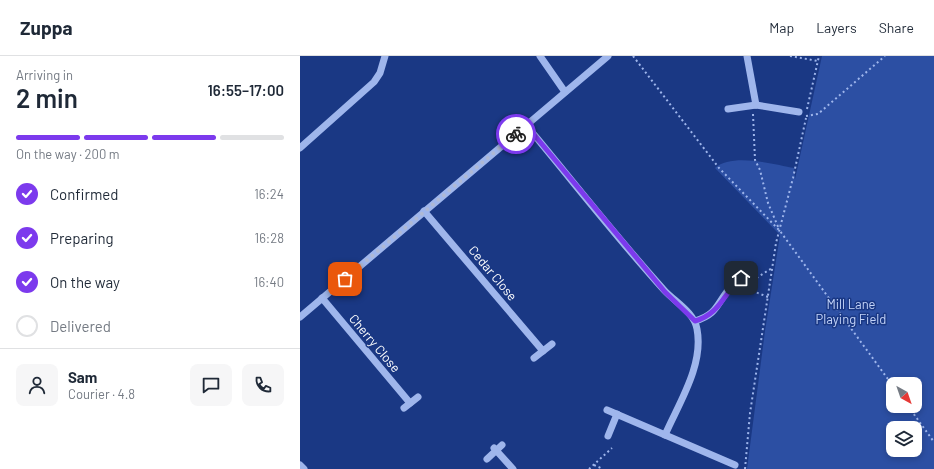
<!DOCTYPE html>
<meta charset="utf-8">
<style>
:root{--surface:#fff;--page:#f6f6f7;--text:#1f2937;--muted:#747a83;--line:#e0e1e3;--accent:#7c3aed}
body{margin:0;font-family:Barlow,sans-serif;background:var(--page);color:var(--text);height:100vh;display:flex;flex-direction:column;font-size:15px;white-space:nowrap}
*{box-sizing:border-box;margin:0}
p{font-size:13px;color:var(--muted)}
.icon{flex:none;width:22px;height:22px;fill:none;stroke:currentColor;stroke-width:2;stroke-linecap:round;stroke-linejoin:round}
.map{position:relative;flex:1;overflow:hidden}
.side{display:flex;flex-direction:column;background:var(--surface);width:300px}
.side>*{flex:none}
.needle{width:26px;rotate:140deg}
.controls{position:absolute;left:586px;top:321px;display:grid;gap:8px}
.controls a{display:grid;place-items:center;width:36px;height:36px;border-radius:8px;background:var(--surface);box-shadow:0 2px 6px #0003;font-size:20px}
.pin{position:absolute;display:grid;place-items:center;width:34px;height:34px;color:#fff;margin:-17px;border-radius:8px;box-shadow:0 2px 6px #0006}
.courier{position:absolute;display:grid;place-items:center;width:40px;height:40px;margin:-20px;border:3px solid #7c3aed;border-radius:50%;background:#fff;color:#222;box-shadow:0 1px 5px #0007}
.summary em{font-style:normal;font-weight:600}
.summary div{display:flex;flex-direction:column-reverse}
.summary{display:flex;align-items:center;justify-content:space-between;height:68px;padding:0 16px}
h1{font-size:26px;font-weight:600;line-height:30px}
.bar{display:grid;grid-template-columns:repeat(4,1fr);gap:6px 4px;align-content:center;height:48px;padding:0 16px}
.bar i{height:5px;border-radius:3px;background:var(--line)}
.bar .on{background:var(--accent)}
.bar p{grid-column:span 4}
.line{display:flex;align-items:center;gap:10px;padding:0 16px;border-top:1px solid var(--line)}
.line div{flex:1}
.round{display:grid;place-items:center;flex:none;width:42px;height:42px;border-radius:8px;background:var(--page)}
ol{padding:0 16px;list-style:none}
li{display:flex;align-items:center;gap:12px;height:44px}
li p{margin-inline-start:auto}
li .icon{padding:4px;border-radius:50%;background:var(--accent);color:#fff;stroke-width:4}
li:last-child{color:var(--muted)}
li i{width:22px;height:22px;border:2px solid var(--line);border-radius:50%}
header{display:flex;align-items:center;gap:24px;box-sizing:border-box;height:56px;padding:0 20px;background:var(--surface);border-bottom:1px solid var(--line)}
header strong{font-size:19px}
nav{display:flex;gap:22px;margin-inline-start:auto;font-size:14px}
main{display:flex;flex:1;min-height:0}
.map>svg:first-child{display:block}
.green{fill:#2c4fa3;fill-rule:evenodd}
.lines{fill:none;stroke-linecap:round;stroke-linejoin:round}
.path{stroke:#9fb6ec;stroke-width:2;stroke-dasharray:2 3;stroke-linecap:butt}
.minor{stroke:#9fb6ec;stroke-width:7}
.done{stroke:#afb9d4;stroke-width:4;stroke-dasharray:0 7.2}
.route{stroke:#7c3aed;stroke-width:5}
.labels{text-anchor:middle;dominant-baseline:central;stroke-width:3;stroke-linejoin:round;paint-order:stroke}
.street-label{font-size:13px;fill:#fff;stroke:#1a3884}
.park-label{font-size:13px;fill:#c4d4f9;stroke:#1a3884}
</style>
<header>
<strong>Zuppa</strong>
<nav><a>Map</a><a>Layers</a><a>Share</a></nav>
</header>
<main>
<section class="side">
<div class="summary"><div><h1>2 min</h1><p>Arriving in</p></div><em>16:55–17:00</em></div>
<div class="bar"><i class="on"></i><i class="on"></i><i class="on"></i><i></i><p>On the way · 200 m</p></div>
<ol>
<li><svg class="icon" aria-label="check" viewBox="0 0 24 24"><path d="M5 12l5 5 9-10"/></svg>Confirmed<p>16:24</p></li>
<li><svg class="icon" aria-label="check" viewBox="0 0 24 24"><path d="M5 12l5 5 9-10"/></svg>Preparing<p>16:28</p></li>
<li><svg class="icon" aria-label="check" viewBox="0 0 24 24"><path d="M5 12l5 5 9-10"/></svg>On the way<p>16:40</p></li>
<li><i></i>Delivered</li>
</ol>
<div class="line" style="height:72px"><a class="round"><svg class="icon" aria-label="person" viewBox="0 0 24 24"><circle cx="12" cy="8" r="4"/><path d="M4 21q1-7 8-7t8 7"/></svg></a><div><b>Sam</b><p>Courier · 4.8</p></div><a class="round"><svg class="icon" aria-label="chat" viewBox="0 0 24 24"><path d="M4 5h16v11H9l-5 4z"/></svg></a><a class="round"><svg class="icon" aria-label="phone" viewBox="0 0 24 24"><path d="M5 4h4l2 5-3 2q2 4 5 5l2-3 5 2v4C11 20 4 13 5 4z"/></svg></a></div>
</section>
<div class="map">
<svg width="634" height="413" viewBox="0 0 634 413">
<rect width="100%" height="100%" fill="#1a3884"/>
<path class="green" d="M522,0H634V413H447L465,275L480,179L415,112C432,97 473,108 494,112L495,123ZM593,328H615V350H593ZM593,372H615V394H593Z"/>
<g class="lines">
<g class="path">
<path d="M333,0L419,112L480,175L593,330"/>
<path d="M490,0L518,5"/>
<path d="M507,53L519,0"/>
<path d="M453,58L455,104L460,114L468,147L479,173"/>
<path d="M506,60L518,58L585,0"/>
<path d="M468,241L445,232L458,221L472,212"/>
<path d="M608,350L634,386"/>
<path d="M294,409L303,413"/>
<path d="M289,413L312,392"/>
<path d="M445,413L450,357L476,187L493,122L506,62"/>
</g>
<g class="minor">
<path d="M240,0L265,36"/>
<path d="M447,0L456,49"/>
<path d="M428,53L456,49L499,56"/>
<path d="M226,69C272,124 316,181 364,234C375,246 394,256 397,273C404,309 379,347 365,379"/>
<path d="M0,92L74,26L80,17L85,0"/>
<path d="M124,155L243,295L234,302"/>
<path d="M22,242L110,347"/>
<path d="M0,261L308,0"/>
<path d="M395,265C418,258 416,248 430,232C436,225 444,219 451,212"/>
<path d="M243,295L252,288"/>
<path d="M104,352L118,341"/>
<path d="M307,354L435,409"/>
<path d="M308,380L317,358"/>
<path d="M194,392L213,413"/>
<path d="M187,403L202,389"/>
<path d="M0,409L4,413"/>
</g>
</g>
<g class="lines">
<path class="done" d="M45,223L216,78"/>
<path class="route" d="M216,78L226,69L365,236L395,265C420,258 423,238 441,222"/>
</g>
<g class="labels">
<g class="street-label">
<text transform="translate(193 217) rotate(50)">Cedar Close</text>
<text transform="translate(75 287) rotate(50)">Cherry Close</text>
</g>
<g class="park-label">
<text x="551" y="248">Mill Lane<tspan x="551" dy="15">Playing Field</tspan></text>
</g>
</g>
</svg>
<div class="controls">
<a><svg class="needle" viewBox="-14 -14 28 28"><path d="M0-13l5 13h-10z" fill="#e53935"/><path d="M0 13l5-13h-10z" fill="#747a83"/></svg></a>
<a><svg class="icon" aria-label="layers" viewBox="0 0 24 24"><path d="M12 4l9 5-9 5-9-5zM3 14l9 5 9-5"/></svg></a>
</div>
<div class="pin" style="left:45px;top:223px;background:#ea580c"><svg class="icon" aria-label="bag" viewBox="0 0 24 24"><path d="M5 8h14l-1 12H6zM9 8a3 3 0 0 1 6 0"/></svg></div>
<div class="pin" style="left:441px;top:222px;background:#1f2937"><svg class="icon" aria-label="home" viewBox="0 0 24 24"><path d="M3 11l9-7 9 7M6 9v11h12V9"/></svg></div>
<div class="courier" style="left:216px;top:78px"><svg class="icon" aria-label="bike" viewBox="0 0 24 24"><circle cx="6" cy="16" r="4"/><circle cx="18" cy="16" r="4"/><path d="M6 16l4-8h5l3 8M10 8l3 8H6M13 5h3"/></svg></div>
</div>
</main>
